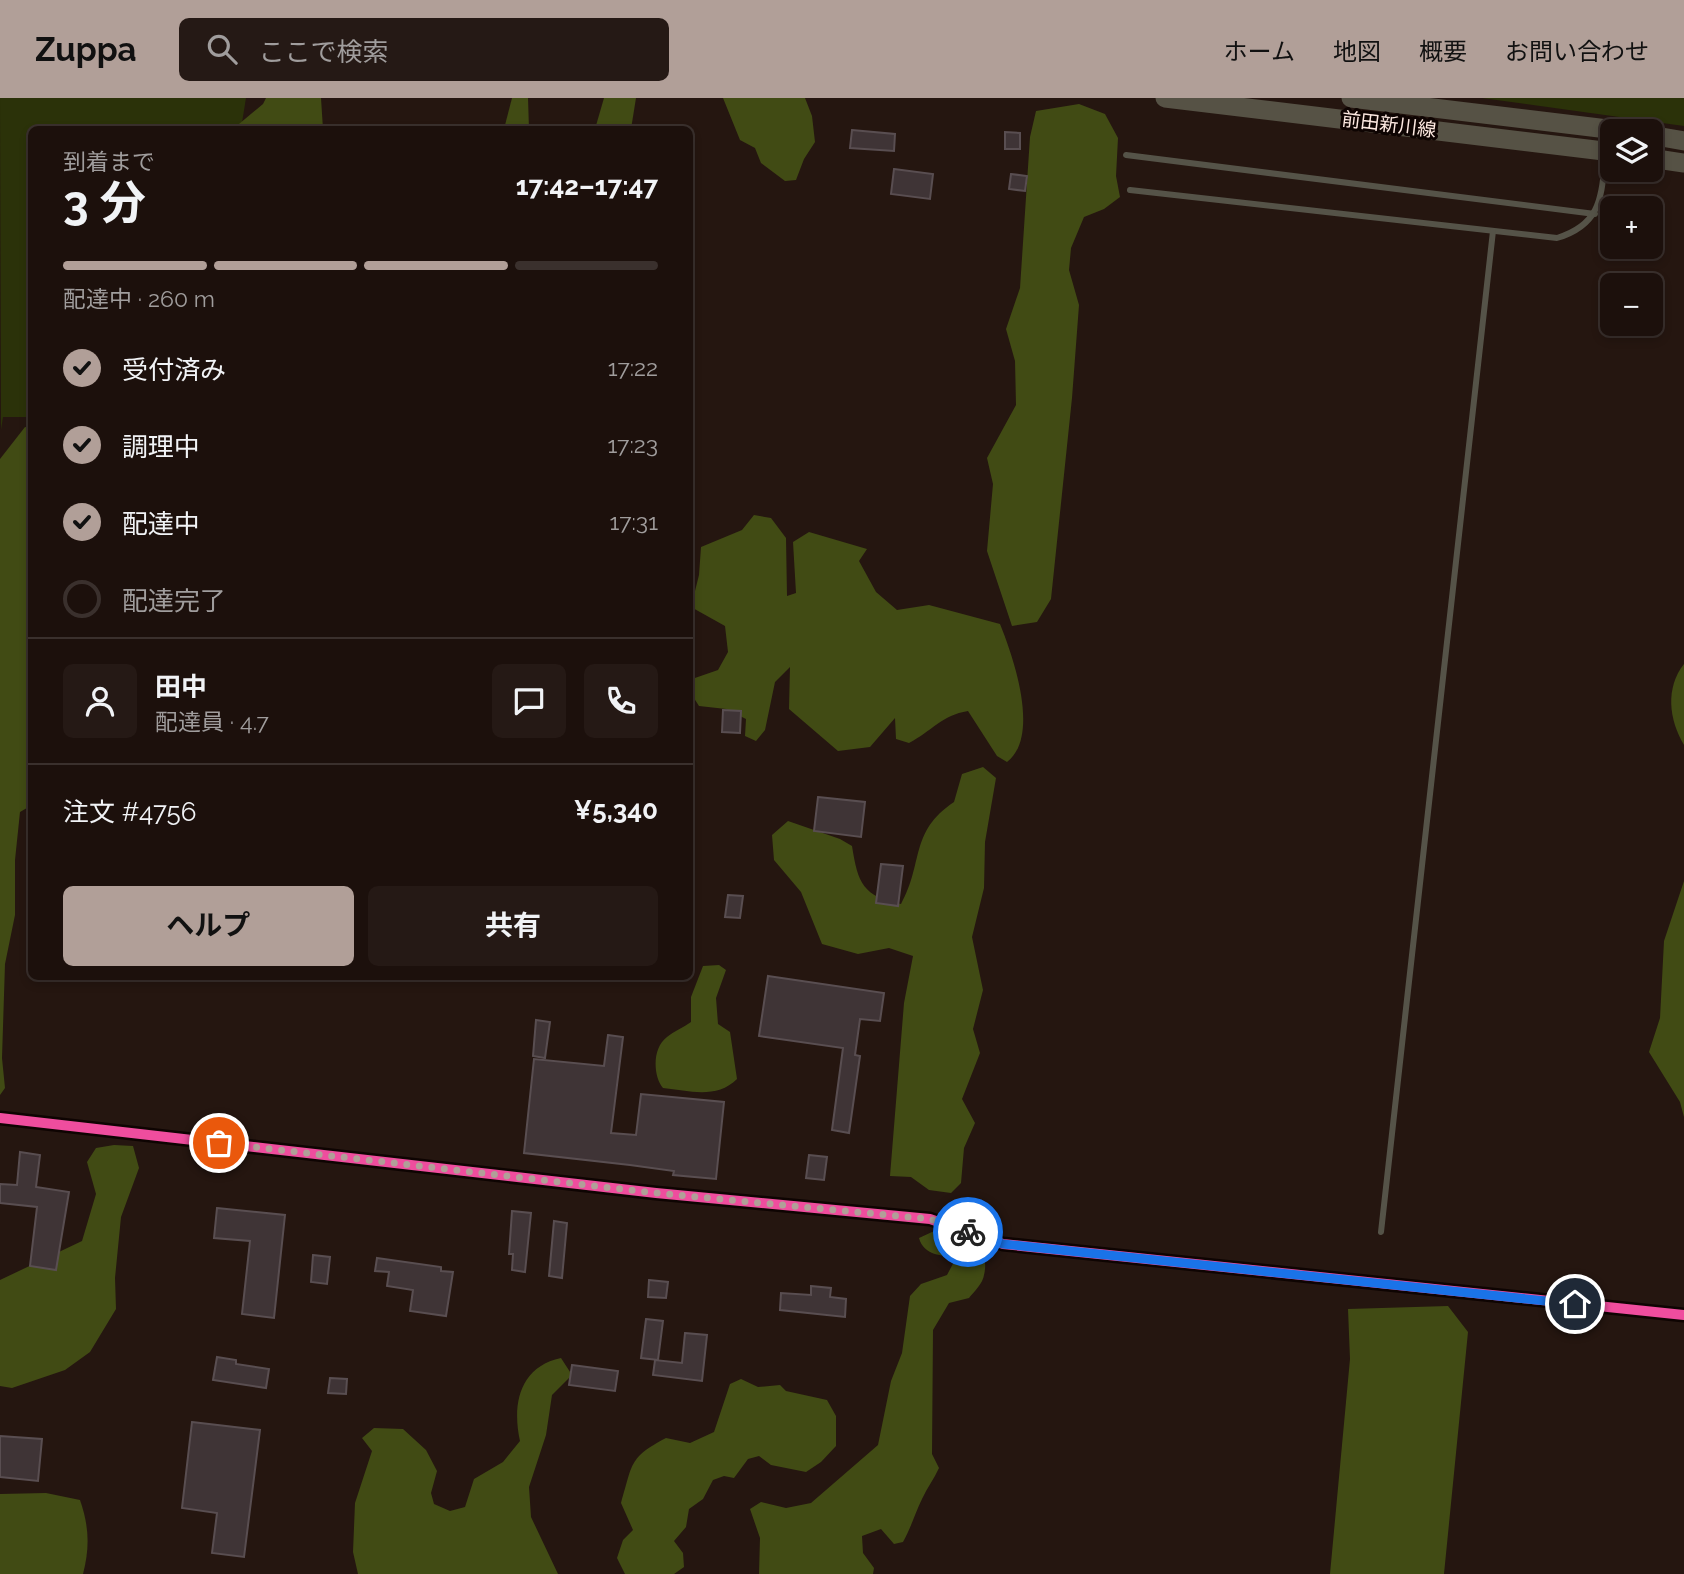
<!DOCTYPE html>
<html lang="ja">
<meta charset="utf-8">
<style>
:root{--surface:#1c100c;--page:#251915;--text:#f1f3f6;--muted:#a09d9d;--line:#3a302d;--accent:#b19f98}
body{margin:0;font-family:Raleway,"Noto Sans JP",sans-serif;background:var(--page);color:var(--text);height:100vh;display:flex;flex-direction:column;font-size:26px;white-space:nowrap}
*{box-sizing:border-box;margin:0}
p{font-size:23px;color:var(--muted)}
.icon{flex:none;width:38px;height:38px;fill:none;stroke:currentColor;stroke-width:2;stroke-linecap:round;stroke-linejoin:round}
.map{position:relative;flex:1;overflow:hidden}
.sheet{position:absolute;left:28px;top:28px;width:665px;height:854px;display:flex;flex-direction:column;background:var(--surface);border-radius:10px;box-shadow:0 4px 10px #0003,0 0 0 2px var(--line)}
.sheet>*{flex:none}
.tools{position:absolute;left:1600px;top:21px;display:grid;gap:14px}
.tools a{display:grid;place-items:center;width:63px;height:63px;border-radius:10px;background:var(--surface);box-shadow:0 4px 10px #0003,0 0 0 2px var(--line);font-size:35px}
.pin{position:absolute;display:grid;place-items:center;width:60px;height:60px;color:#fff;margin:-30px;border:4px solid #fff;border-radius:50%;box-shadow:0 2px 7px #0007}
.courier{position:absolute;display:grid;place-items:center;width:70px;height:70px;margin:-35px;border:5px solid #1a73e8;border-radius:50%;background:#fff;color:#222;box-shadow:0 2px 9px #0007}
.overview em{font-style:normal;font-weight:700}
.overview div{display:flex;flex-direction:column-reverse}
.overview{display:flex;align-items:center;justify-content:space-between;height:119px;padding:0 35px}
h1{font-size:46px;font-weight:700;line-height:52px}
.bar{display:grid;grid-template-columns:repeat(4,1fr);gap:10px 7px;align-content:center;height:84px;padding:0 35px}
.bar i{height:9px;border-radius:5px;background:var(--line)}
.bar .on{background:var(--accent)}
.bar p{grid-column:span 4}
.line{display:flex;align-items:center;gap:18px;padding:0 35px;border-top:2px solid var(--line)}
.line div{flex:1}
.round{display:grid;place-items:center;flex:none;width:74px;height:74px;border-radius:10px;background:var(--page)}
ol{padding:0 35px;list-style:none}
li{display:flex;align-items:center;gap:21px;height:77px}
li p{margin-inline-start:auto}
li .icon{padding:7px;border-radius:50%;background:var(--accent);color:#111;stroke-width:4}
li:last-child{color:var(--muted)}
li i{width:38px;height:38px;border:4px solid var(--line);border-radius:50%}
.button{display:flex;gap:14px;margin-top:auto;padding:14px 35px}
.button a{flex:1;height:80px;border-radius:10px;background:var(--accent);color:#111;font-size:28px;font-weight:700;line-height:80px;text-align:center}
.button a+a{background:var(--page);color:var(--text)}
header{display:flex;align-items:center;gap:42px;box-sizing:border-box;height:98px;padding:0 35px;background:var(--accent);color:#111}
header strong{font-size:33px}
nav{display:flex;gap:38px;margin-inline-start:auto;font-size:24px}
.search{width:490px;height:63px;background:var(--page);display:flex;align-items:center;gap:18px;box-sizing:border-box;padding:0 24px;border-radius:10px;color:var(--muted);font-size:26px}
.map>svg:first-child{display:block}
.green{fill:#2b3209}
.forest{fill:#414b14}
.building{fill:#3f3436;stroke:#594e51;stroke-width:2}
.lines{fill:none;stroke-linecap:round;stroke-linejoin:round}
.lane{stroke:#555348;stroke-width:6}
.street{stroke:#555348;stroke-width:12}
.primary{stroke:#565245;stroke-width:19}
.cycleway-casing{stroke:#0e0402;stroke-width:15}
.cycleway{stroke:#ef4d9e;stroke-width:10}
.done{stroke:#b19f98;stroke-width:7;stroke-dasharray:0 12.6}
.route{stroke:#1a73e8;stroke-width:9}
.labels{text-anchor:middle;dominant-baseline:central;stroke-width:6;stroke-linejoin:round;paint-order:stroke}
.street-label{font-size:19px;fill:#fde9e1;stroke:#0e0402}
</style>
<header>
<strong>Zuppa</strong>
<div class="search"><svg class="icon" aria-label="search" viewBox="0 0 24 24"><circle cx="10" cy="10" r="6"/><path d="M15 15l6 6"/></svg>ここで検索</div>
<nav><a>ホーム</a><a>地図</a><a>概要</a><a>お問い合わせ</a></nav>
</header>
<div class="map">
<svg width="1684" height="1476" viewBox="0 0 1684 1476">
<rect width="100%" height="100%" fill="#251610"/>
<g class="green">
<path d="M0,0H246L241,31L32,32L31,319H3L1,332Z"/>
<path d="M1482,0H1684V28Z"/>
</g>
<g class="forest">
<path d="M266,0H321L323,31H233L263,6Z"/>
<path d="M512,0H528L529,31H504Z"/>
<path d="M604,0H636L631,31H595Z"/>
<path d="M723,0H805L812,18L815,44L804,61L796,82L785,83L761,65L755,50L740,42Z"/>
<path d="M1079,6L1105,16L1118,40L1116,78L1120,99L1104,111L1084,119L1071,150L1069,172L1079,207L1072,300L1051,501L1037,524L1012,528L987,453L993,386L987,360L1016,307L1015,263L1006,231L1020,190L1030,39L1036,13Z"/>
<path d="M25,329L32,330V707L20,714L15,762V817L5,866L2,960L5,990L0,997V361Z"/>
<path d="M754,417L771,420L786,440L787,498L796,495L793,444L809,434L867,451L859,463L876,494L897,512L929,507L1000,526C1013,558 1041,638 1007,664L997,658L968,613C942,617 932,633 909,645L896,641L895,620L870,649L838,653L789,611L790,569L775,584L765,632L756,643L745,638L746,621L726,611L699,608L690,594L692,581L718,572L728,554L725,528L691,509L699,477L701,449L742,432Z"/>
<path d="M1684,566V647C1669,622 1665,590 1684,566Z"/>
<path d="M983,669L996,680L985,744L984,790L972,839L983,892L973,931L980,955L962,1001L975,1025L964,1050L961,1085L951,1095L929,1092L911,1079L890,1078L904,905L913,858L889,850L858,856L822,846L801,794L774,762L772,737L788,723L840,741L852,748C858,786 863,798 901,806C924,765 909,734 954,704L962,676Z"/>
<path d="M1684,783V1019L1680,1004L1649,954L1660,920L1664,843Z"/>
<path d="M719,867L726,872L716,900L718,926L730,934L737,981C717,1001 690,993 663,990C653,978 652,950 667,939C674,933 683,930 691,924V899L703,868Z"/>
<path d="M114,1047L133,1048L139,1070L121,1119L115,1180L116,1211L90,1254L65,1272L12,1290L0,1288V1182L82,1143L96,1096L87,1064L96,1050Z"/>
<path d="M932,1134C958,1136 992,1143 984,1177C983,1185 974,1194 969,1200L949,1205L933,1232L932,1356L939,1370C934,1381 927,1390 922,1401C915,1415 911,1430 903,1444L894,1446L881,1431L862,1438L863,1455L874,1470L873,1476H759L760,1440L750,1411L761,1404L786,1410L811,1405L878,1347L891,1283L902,1255L910,1198L921,1186L947,1177L956,1160C942,1157 924,1158 919,1140Z"/>
<path d="M1448,1208L1468,1234L1444,1476H1330L1350,1261L1348,1211Z"/>
<path d="M561,1260L572,1277L552,1297L546,1337L529,1389L531,1419L558,1476H358L353,1454L355,1405L372,1353L362,1340L374,1330L403,1331L426,1352L437,1373L431,1395L434,1406L450,1413L465,1409L474,1381L503,1364L520,1343C512,1307 519,1269 561,1260Z"/>
<path d="M741,1281L758,1289L780,1287L786,1293L827,1302L836,1318V1348L821,1364L806,1374L771,1367L759,1358L748,1361L734,1380L724,1378L713,1382L703,1401L689,1411L686,1429L674,1443L683,1455L684,1469L674,1476H625L617,1460L623,1442L633,1432L621,1405C633,1366 628,1360 666,1340L690,1345L714,1334L730,1286Z"/>
<path d="M46,1395L80,1402C89,1428 90,1449 83,1476H0V1396Z"/>
</g>
<g class="building">
<path d="M852,32L895,36L894,53L850,50Z"/>
<path d="M1005,34L1020,35V51H1005Z"/>
<path d="M894,71L933,76L930,101L891,96Z"/>
<path d="M1011,76L1027,78L1025,93L1009,91Z"/>
<path d="M723,612L741,613L740,635L722,634Z"/>
<path d="M818,699L865,704L861,739L814,733Z"/>
<path d="M881,766L903,768L898,808L876,805Z"/>
<path d="M728,797L743,798L740,820L725,819Z"/>
<path d="M768,878L884,895L880,923L860,921L855,957L860,958L849,1035L832,1032L843,950L759,938Z"/>
<path d="M536,922L550,924L545,960L533,958Z"/>
<path d="M608,937L623,939L611,1035L636,1037L641,996L724,1004L716,1081L673,1077L674,1073L630,1067L524,1055L534,961L604,968Z"/>
<path d="M20,1054L40,1057L36,1089L69,1094L56,1172L30,1168L37,1109L0,1105V1086L17,1087Z"/>
<path d="M809,1057L827,1059L824,1082L806,1080Z"/>
<path d="M217,1110L285,1117L274,1220L242,1216L250,1143L214,1140Z"/>
<path d="M512,1113L531,1115L525,1174L512,1172L513,1156H509Z"/>
<path d="M554,1123L567,1125L562,1180L549,1178Z"/>
<path d="M313,1157L330,1159L327,1186L311,1184Z"/>
<path d="M377,1160L441,1169V1173L453,1174L446,1218L410,1213L413,1192L387,1188L389,1174L375,1173Z"/>
<path d="M649,1182L668,1184L666,1200L648,1199Z"/>
<path d="M811,1188L831,1190L830,1199L846,1201L845,1219L780,1212L781,1195L811,1197Z"/>
<path d="M646,1221L663,1223L658,1262L641,1260Z"/>
<path d="M685,1235L707,1237L702,1283L653,1277L655,1262L682,1265Z"/>
<path d="M217,1259L236,1262V1266L269,1271L266,1290L213,1282Z"/>
<path d="M572,1267L618,1273L615,1293L569,1287Z"/>
<path d="M330,1280L347,1281L346,1296L328,1295Z"/>
<path d="M192,1324L260,1332L244,1459L212,1455L217,1415L182,1410Z"/>
<path d="M0,1338L42,1341L38,1383L0,1379Z"/>
</g>
<g class="lines">
<g class="lane">
<path d="M1126,57L1595,116"/>
<path d="M1130,92L1557,140C1603,126 1601,97 1606,55"/>
<path d="M1381,1134L1493,133"/>
</g>
<path class="street" d="M0,1020L656,1095L930,1121L1003,1146L1684,1217"/>
<g class="primary">
<path d="M1165,0L1612,54"/>
<path d="M1351,0L1624,33"/>
<path d="M1650,37L1684,43"/>
<path d="M1650,60L1684,65"/>
</g>
<defs>
<path id="cycleway" d="M0,1020L656,1095L930,1121L1003,1146L1684,1217"/>
</defs>
<use href="#cycleway" class="cycleway-casing"/>
<use href="#cycleway" class="cycleway"/>
</g>
<g class="lines">
<path class="done" d="M219,1045L656,1095L930,1121L968,1134"/>
<path class="route" d="M968,1134L1003,1146L1575,1206"/>
</g>
<g class="labels">
<g class="street-label">
<text transform="translate(1389 26) rotate(7)">前田新川線</text>
</g>
</g>
</svg>
<div class="tools">
<a><svg class="icon" aria-label="layers" viewBox="0 0 24 24"><path d="M12 4l9 5-9 5-9-5zM3 14l9 5 9-5"/></svg></a>
<a>+</a>
<a>−</a>
</div>
<div class="pin" style="left:219px;top:1045px;background:#ea580c"><svg class="icon" aria-label="bag" viewBox="0 0 24 24"><path d="M5 8h14l-1 12H6zM9 8a3 3 0 0 1 6 0"/></svg></div>
<div class="pin" style="left:1575px;top:1206px;background:#1f2937"><svg class="icon" aria-label="home" viewBox="0 0 24 24"><path d="M3 11l9-7 9 7M6 9v11h12V9"/></svg></div>
<div class="courier" style="left:968px;top:1134px"><svg class="icon" aria-label="bike" viewBox="0 0 24 24"><circle cx="6" cy="16" r="4"/><circle cx="18" cy="16" r="4"/><path d="M6 16l4-8h5l3 8M10 8l3 8H6M13 5h3"/></svg></div>
<section class="sheet">
<div class="overview"><div><h1>3 分</h1><p>到着まで</p></div><em>17:42–17:47</em></div>
<div class="bar"><i class="on"></i><i class="on"></i><i class="on"></i><i></i><p>配達中 · 260 m</p></div>
<ol>
<li><svg class="icon" aria-label="check" viewBox="0 0 24 24"><path d="M5 12l5 5 9-10"/></svg>受付済み<p>17:22</p></li>
<li><svg class="icon" aria-label="check" viewBox="0 0 24 24"><path d="M5 12l5 5 9-10"/></svg>調理中<p>17:23</p></li>
<li><svg class="icon" aria-label="check" viewBox="0 0 24 24"><path d="M5 12l5 5 9-10"/></svg>配達中<p>17:31</p></li>
<li><i></i>配達完了</li>
</ol>
<div class="line" style="height:126px"><a class="round"><svg class="icon" aria-label="person" viewBox="0 0 24 24"><circle cx="12" cy="8" r="4"/><path d="M4 21q1-7 8-7t8 7"/></svg></a><div><b>田中</b><p>配達員 · 4.7</p></div><a class="round"><svg class="icon" aria-label="chat" viewBox="0 0 24 24"><path d="M4 5h16v11H9l-5 4z"/></svg></a><a class="round"><svg class="icon" aria-label="phone" viewBox="0 0 24 24"><path d="M5 4h4l2 5-3 2q2 4 5 5l2-3 5 2v4C11 20 4 13 5 4z"/></svg></a></div>
<div class="line" style="height:91px"><div>注文 #4756</div><b>¥5,340</b></div>
<div class="button"><a>ヘルプ</a><a>共有</a></div>
</section>
</div>
